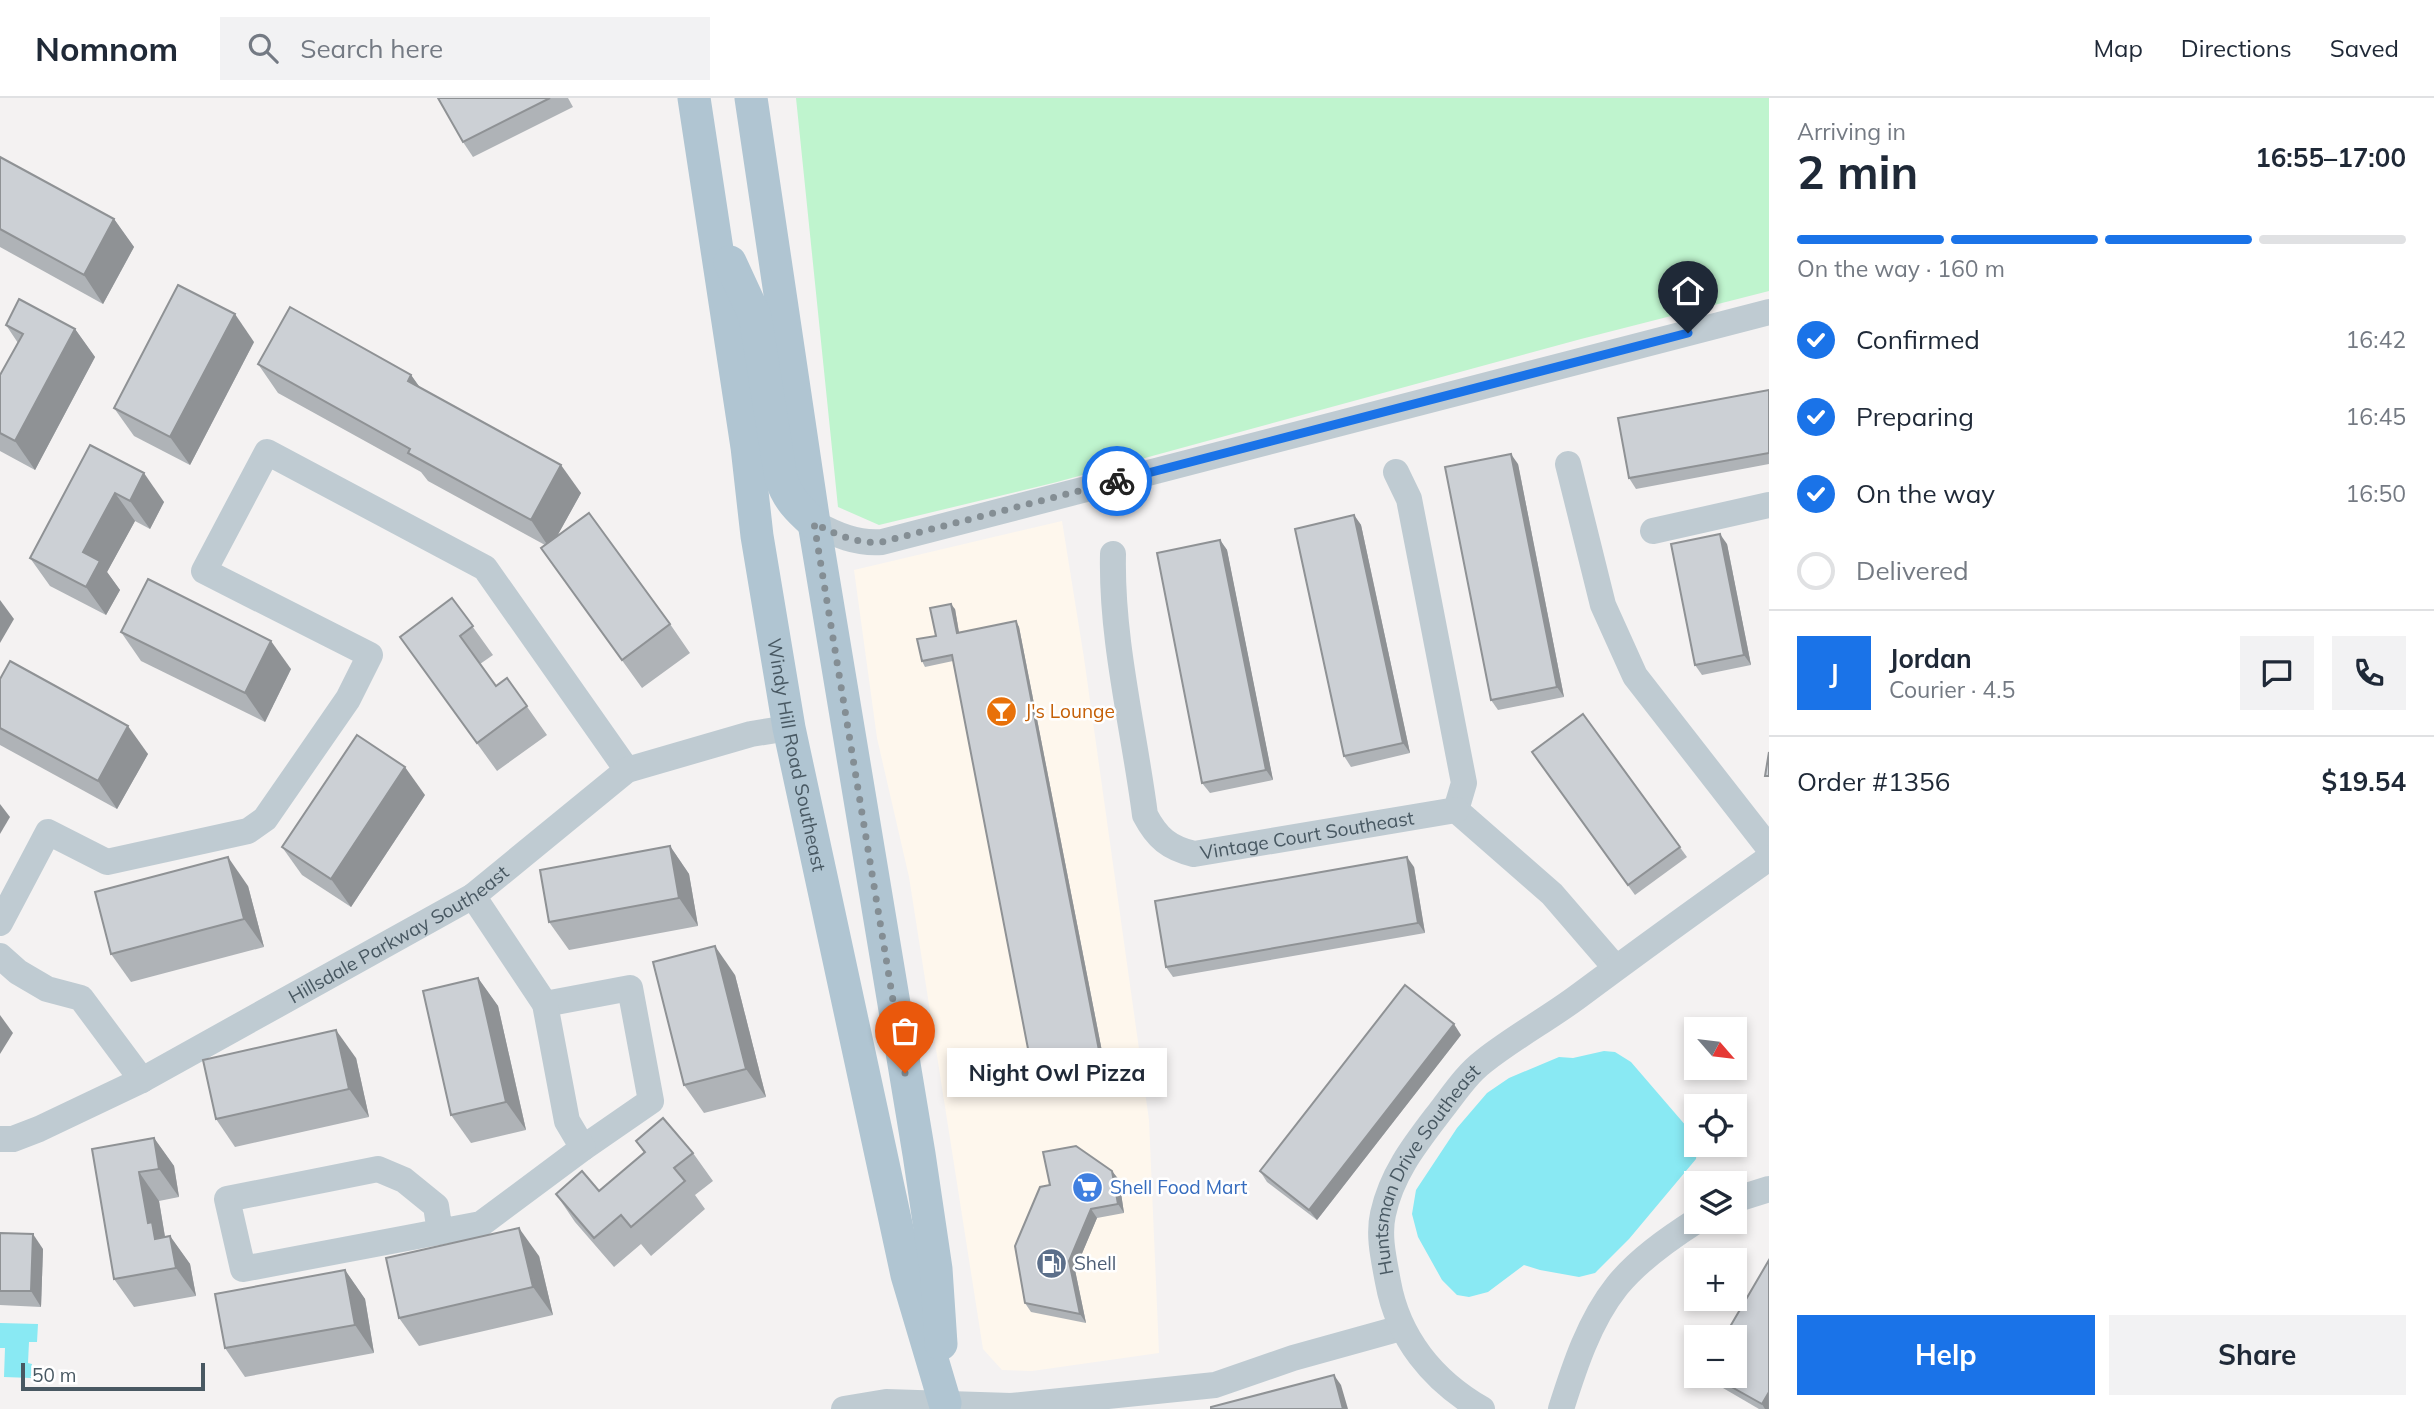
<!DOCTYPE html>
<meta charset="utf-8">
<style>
:root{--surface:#fff;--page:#f2f2f3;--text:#1f2937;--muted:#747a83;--line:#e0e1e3;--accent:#1a73e8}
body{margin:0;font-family:Mulish,sans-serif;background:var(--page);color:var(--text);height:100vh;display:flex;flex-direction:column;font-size:26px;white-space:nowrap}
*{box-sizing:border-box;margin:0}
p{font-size:23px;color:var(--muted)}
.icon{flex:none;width:38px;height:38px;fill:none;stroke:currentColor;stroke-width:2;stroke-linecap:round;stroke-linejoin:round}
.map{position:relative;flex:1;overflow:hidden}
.details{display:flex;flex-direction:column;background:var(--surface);width:665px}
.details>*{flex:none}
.needle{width:46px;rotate:118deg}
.buttons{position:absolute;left:1684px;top:919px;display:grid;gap:14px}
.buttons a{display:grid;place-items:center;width:63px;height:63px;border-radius:0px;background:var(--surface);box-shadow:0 4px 10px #0003;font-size:35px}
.scale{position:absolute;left:21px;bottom:18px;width:184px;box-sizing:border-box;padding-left:7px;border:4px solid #485862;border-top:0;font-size:19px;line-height:24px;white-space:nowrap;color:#485862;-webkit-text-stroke:5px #fff;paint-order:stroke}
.pin{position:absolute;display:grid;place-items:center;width:60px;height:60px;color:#fff;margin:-72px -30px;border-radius:50% 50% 50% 0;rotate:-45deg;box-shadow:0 0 7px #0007}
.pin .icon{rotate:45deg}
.courier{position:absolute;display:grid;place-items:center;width:70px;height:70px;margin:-35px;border:5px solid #1a73e8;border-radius:50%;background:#fff;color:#222;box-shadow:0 2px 9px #0007}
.bubble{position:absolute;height:49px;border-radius:0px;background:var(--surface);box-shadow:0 4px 10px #0003;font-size:23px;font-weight:700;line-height:49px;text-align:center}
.summary em{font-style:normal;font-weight:700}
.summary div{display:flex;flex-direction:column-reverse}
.summary{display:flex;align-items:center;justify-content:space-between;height:119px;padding:0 28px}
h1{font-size:46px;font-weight:700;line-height:52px}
.bar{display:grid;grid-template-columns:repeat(4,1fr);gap:10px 7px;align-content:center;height:84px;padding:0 28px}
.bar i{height:9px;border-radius:5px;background:var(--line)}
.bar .on{background:var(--accent)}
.bar p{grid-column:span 4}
.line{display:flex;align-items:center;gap:18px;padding:0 28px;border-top:2px solid var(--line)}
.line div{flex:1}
.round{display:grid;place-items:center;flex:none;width:74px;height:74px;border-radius:0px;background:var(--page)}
ol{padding:0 28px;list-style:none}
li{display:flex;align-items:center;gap:21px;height:77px}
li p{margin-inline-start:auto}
li .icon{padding:7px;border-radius:50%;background:var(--accent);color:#fff;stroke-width:4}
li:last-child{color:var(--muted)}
li i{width:38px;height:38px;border:4px solid var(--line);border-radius:50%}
.button{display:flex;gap:14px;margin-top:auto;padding:14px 28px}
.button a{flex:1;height:80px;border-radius:0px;background:var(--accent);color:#fff;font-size:28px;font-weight:700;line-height:80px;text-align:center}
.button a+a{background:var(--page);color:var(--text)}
header{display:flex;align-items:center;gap:42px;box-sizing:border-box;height:98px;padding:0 35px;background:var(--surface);border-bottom:2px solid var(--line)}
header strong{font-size:33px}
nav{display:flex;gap:38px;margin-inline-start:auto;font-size:24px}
.search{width:490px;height:63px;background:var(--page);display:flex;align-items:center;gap:18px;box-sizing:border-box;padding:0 24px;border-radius:0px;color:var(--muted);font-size:26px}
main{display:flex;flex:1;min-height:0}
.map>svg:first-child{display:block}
.commercial{fill:#fef7ed}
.green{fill:#bff4ce}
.water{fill:#89e9f3}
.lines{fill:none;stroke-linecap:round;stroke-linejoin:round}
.minor{stroke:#bfcbd2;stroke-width:26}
.major{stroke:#b0c5d2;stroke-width:33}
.wall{fill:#afb3b7}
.shaded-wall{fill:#8f9295}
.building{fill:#ccd0d5;stroke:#8f9295;stroke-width:2}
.done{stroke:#848e94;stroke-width:7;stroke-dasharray:0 12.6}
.route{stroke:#1a73e8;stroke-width:9}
.labels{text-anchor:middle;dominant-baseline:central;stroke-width:5;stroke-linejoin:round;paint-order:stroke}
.food-label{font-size:19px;fill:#c56008;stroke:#fff;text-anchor:start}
.street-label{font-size:19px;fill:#485862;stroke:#fff}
.shop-label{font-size:19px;fill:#366cbe;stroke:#fff;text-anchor:start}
.service-label{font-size:19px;fill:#4e5e75;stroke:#fff;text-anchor:start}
</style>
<header>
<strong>Nomnom</strong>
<div class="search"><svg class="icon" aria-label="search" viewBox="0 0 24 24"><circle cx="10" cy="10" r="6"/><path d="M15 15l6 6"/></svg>Search here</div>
<nav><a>Map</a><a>Directions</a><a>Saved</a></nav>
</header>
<main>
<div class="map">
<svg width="1769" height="1311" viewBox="0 0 1769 1311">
<rect width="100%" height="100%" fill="#f4f2f2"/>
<path class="commercial" d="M1062,423L1084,560L1149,1022L1159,1255L1032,1273L1002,1272L983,1251L909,779L877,640L854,472Z"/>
<path class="green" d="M796,0H1769V193L1581,241L1057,384L879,427L838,409Z"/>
<g class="water">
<path d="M1604,953L1615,954L1631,964L1693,1036L1697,1051L1696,1061L1629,1141L1595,1175L1579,1179L1540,1172L1524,1167L1488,1194L1469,1199L1457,1197L1442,1182L1418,1139L1412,1116L1416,1092L1457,1030L1487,995L1509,980L1559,959L1573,960Z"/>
<path d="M0,1225L38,1226L37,1244H29L28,1265L32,1266L31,1280L4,1279L5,1250H0Z"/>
</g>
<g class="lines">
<g class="minor">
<path d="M1568,366L1603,507L1635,578L1769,750"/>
<path d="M1396,374L1409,401L1464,685L1456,712L1552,796L1615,869"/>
<path d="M814,425C836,437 857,446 882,444L1769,214"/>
<path d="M1653,433L1769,407"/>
<path id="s1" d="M1113,456C1111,543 1134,631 1145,717C1157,740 1169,750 1194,756L1456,712"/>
<path d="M0,825L48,734L107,764L248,733L265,721L348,601L370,557L204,473L267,354L485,470L627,672"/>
<path d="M0,858L18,874L47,891L81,900L142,982"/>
<path d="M545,906L630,890L651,1003L583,1050"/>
<path id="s2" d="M0,1041H13L39,1031L142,982L473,798L627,672L751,636L789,630"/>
<path d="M1734,1102L1769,1091"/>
<path d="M440,1134L436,1108L404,1082L378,1071L227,1101L243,1171L481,1126L583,1050L567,1023L545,906L473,798"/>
<path d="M844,1311L886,1304L1011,1308L1215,1287L1293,1260L1401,1230"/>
<path id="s3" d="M1482,1311C1433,1283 1398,1240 1388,1184C1384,1162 1378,1138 1383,1116C1392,1074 1417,1044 1442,1011C1455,994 1467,976 1484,963C1513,940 1546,922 1576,900C1639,853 1704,806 1769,760"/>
<path d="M1561,1311C1574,1270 1589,1223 1617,1188C1638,1162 1668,1141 1696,1123"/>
</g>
<g class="major">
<path id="s4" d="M694,0L747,349L757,438L789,630L907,1177L945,1305"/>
<path d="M751,0L814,425L919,1056L936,1171L941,1246"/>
<path d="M730,164L755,218L781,380C787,400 798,411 814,425"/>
</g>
</g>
<g class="wall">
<path d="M438,0H568L573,9L473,59L463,44Z"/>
<path d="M0,59L114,121L134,149L103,206L0,149Z"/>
<path d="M6,227L75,231L95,259L35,372L0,353V277L18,245Z"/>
<path d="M254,244L190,367L134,338L114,310Z"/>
<path d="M258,266L411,277L420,290L581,395L557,438L670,526L690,555L642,590L541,450L545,447L428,383L421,374L278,295Z"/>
<path d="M1769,292V366L1636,391L1629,380Z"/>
<path d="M90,347L164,404L150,431L135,423L107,474L120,492L106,517L50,488L30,460Z"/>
<path d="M1518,366L1564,599L1498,612L1491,602Z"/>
<path d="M1354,417L1361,427L1410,655L1351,669L1344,658Z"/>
<path d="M1220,442L1227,452L1273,682L1210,695L1202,685Z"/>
<path d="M1727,446L1751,567L1702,577L1695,567Z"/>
<path d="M452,500L493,557L480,566L496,588L507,580L547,637L497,673L400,539Z"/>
<path d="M955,511L959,535L1016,523L1019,529L1107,979L1039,992L1035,987L953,563L925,569L922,563L936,538Z"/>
<path d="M121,534L291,571L265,624L141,563Z"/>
<path d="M0,581L148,656L117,711L0,647Z"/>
<path d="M1583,616L1687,759L1635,797L1532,654Z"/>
<path d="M425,697L351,809L302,777L282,749Z"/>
<path d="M670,748L689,776L698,828L569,852L549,824Z"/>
<path d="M1414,769L1425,835L1173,879L1166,869Z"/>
<path d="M248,788L264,849L131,884L111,856Z"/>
<path d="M735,877L766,999L704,1015L684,987Z"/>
<path d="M478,880L498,908L526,1032L471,1045L451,1017Z"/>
<path d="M1461,937L1317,1122L1267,1084L1260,1073Z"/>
<path d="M356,960L369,1019L235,1049L216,1021Z"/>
<path d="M154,1040L174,1068L179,1099L159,1103L165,1139L170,1138L190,1166L196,1198L134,1209L114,1181L92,1051Z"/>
<path d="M636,1043L693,1055L713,1083L695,1097L705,1111L651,1158L641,1146L614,1169L575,1124L556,1096L599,1093L644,1055Z"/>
<path d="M1112,1073L1119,1082L1124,1115L1097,1120L1075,1172L1086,1225L1031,1214L1025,1205L1050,1087Z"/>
<path d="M0,1135L43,1151L41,1209L0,1207Z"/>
<path d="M539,1158L553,1217L419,1248L399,1220Z"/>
<path d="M345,1172L365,1201L374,1255L245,1279L225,1250Z"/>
<path d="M1707,1278H1734L1769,1311H1759L1711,1283Z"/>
</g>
<g class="shaded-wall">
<path d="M114,121L134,149L103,206L84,177Z"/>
<path d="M235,216L254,244L190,367L170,339Z"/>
<path d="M75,231L95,259L35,372L15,343Z"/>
<path d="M411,277L431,305L408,283Z"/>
<path d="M1511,356L1518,366L1564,599L1557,589Z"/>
<path d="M561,367L581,395L550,451L531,422Z"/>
<path d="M144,375L164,404L150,431L130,403Z"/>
<path d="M115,395L135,423L107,474L120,492L106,517L86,489L83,454Z"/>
<path d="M1354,417L1361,427L1410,655L1403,645Z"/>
<path d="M1720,436L1727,446L1751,567L1744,557Z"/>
<path d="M1220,442L1227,452L1273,682L1266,672Z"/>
<path d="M0,502L14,521L0,545Z"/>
<path d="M951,506L955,511L960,540L957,535Z"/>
<path d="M1016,523L1019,529L1107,979L1103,973Z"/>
<path d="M271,543L291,571L265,624L245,595Z"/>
<path d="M128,628L148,656L117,711L98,683Z"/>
<path d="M405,669L425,697L351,809L331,781Z"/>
<path d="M0,706L10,719L0,736Z"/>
<path d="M670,748L689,776L698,828L679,800Z"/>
<path d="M228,759L248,788L264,849L244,821Z"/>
<path d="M1407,759L1414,769L1425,835L1418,825Z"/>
<path d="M715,848L735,877L766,999L746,971Z"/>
<path d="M478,880L498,908L526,1032L506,1004Z"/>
<path d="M0,917L13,935L0,956Z"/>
<path d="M1454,926L1461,937L1317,1122L1309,1112Z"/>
<path d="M336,932L356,960L369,1019L349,991Z"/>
<path d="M154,1040L174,1068L179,1099L159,1071Z"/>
<path d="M1112,1073L1119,1082L1124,1115L1118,1106Z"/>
<path d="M139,1074L159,1103L166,1145L155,1141L148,1125Z"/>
<path d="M1091,1111L1097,1120L1075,1172L1086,1225L1080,1216L1069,1163Z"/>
<path d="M519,1130L539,1158L553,1217L533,1189Z"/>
<path d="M33,1136L43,1151L41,1209L31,1193Z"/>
<path d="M170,1138L190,1166L196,1198L176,1170Z"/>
<path d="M345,1172L365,1201L374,1255L355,1227Z"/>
<path d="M1334,1277L1341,1287L1348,1311H1343Z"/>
<path d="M1769,1294V1311H1765L1762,1306Z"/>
</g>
<g class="building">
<path d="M438,0H550L463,44Z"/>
<path d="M0,59L114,121L84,177L0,131Z"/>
<path d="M178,187L235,216L170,339L114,310Z"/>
<path d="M19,201L75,231L15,343L0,335V277L23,236L6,227Z"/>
<path d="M290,209L411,277L408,283L561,367L531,422L408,355L410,351L258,266Z"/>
<path d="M1769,292V355L1629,380L1618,320Z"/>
<path d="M90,347L144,375L130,403L115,395L83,454L100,463L86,489L30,460Z"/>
<path d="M1511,356L1557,589L1491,602L1445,369Z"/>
<path d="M589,415L670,526L622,562L541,450Z"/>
<path d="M1354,417L1403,645L1344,658L1295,431Z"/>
<path d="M1720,436L1744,557L1695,567L1671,446Z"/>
<path d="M1220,442L1266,672L1202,685L1157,455Z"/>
<path d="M148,481L271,543L245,595L121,534Z"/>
<path d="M452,500L473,528L460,538L496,588L507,580L527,608L477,645L400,539Z"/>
<path d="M951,506L957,535L1016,523L1103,973L1035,987L952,557L922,563L917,541L936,538L930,510Z"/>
<path d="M10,563L128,628L98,683L0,630V581Z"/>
<path d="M1583,616L1680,749L1628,787L1532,654Z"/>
<path d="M357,637L405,669L331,781L282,749Z"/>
<path d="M1769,654V678H1765Z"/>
<path d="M670,748L679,800L549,824L540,772Z"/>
<path d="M228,759L244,821L111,856L95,794Z"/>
<path d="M1407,759L1418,825L1166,869L1155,803Z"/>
<path d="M715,848L746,971L684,987L653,864Z"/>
<path d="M478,880L506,1004L451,1017L423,893Z"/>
<path d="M1405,887L1454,926L1309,1112L1260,1073Z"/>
<path d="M336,932L349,991L216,1021L203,962Z"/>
<path d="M663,1020L693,1055L674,1070L685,1083L631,1129L621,1117L594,1140L556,1096L582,1073L599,1093L645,1054L636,1043Z"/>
<path d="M154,1040L159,1071L139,1074L148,1125L152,1124L155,1141L170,1138L176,1170L114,1181L92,1051Z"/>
<path d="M1076,1048L1112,1073L1118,1106L1091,1111L1069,1163L1080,1216L1025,1205L1015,1148L1040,1089L1050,1087L1043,1054Z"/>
<path d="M519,1130L533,1189L399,1220L386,1160Z"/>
<path d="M0,1135L33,1136L31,1193H0Z"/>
<path d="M1769,1162V1294L1762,1306L1712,1278H1734V1239H1724Z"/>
<path d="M345,1172L355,1227L225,1250L215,1196Z"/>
<path d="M1334,1277L1343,1311H1211V1309Z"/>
</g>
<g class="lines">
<path class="done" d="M905,975L814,425C836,437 857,446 882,444L1117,383"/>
<path class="route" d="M1117,383L1688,235"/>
</g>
<defs>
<symbol id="bar-disc" viewBox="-11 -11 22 22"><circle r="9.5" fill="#e8710a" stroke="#fff"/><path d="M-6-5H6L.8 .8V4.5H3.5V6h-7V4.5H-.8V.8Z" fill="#fff"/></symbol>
<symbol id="supermarket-disc" viewBox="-11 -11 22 22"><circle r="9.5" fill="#3f7fe0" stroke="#fff"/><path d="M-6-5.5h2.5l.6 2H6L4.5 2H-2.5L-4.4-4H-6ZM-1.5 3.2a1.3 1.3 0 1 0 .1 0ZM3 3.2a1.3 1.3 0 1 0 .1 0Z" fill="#fff"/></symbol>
<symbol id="fuel-disc" viewBox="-11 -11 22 22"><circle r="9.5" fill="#5c6f8a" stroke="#fff"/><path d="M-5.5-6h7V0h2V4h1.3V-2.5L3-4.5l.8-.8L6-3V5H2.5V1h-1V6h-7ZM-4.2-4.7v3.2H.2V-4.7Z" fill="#fff"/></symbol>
</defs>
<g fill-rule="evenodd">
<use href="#bar-disc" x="984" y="596" width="35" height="35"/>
<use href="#supermarket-disc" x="1070" y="1072" width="35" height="35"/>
<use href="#fuel-disc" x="1034" y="1148" width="35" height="35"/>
</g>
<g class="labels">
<g class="food-label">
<text x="1025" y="613">J's Lounge</text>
</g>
<g class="street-label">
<text stroke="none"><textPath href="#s4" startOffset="665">Windy Hill Road Southeast</textPath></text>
<text stroke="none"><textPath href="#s1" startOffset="443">Vintage Court Southeast</textPath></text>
<text stroke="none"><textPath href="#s2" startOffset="450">Hillsdale Parkway Southeast</textPath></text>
<text stroke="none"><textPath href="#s3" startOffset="289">Huntsman Drive Southeast</textPath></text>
</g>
<g class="shop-label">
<text x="1110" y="1089">Shell Food Mart</text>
</g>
<g class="service-label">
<text x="1074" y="1165">Shell</text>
</g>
</g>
</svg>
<div class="buttons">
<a><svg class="needle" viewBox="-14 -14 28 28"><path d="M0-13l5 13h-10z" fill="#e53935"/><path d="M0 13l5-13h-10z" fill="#747a83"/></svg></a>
<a><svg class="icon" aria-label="locate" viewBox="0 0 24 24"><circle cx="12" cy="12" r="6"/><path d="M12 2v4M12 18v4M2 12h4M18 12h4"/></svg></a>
<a><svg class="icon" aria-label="layers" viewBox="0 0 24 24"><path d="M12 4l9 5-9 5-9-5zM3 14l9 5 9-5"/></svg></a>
<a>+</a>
<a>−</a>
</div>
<div class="scale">50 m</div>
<div class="pin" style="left:905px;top:975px;background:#ea580c"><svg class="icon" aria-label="bag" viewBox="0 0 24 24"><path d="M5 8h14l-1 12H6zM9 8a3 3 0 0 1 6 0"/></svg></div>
<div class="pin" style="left:1688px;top:235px;background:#1f2937"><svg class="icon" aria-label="home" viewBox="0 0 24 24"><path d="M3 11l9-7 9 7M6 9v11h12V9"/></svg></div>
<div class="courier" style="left:1117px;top:383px"><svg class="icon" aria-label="bike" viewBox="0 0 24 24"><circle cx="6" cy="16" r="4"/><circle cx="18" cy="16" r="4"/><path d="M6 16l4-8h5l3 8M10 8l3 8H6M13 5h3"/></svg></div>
<div class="bubble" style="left:947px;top:950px;width:220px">Night Owl Pizza</div>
</div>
<section class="details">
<div class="summary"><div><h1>2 min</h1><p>Arriving in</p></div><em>16:55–17:00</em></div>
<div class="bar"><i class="on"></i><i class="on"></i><i class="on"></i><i></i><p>On the way · 160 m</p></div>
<ol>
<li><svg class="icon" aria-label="check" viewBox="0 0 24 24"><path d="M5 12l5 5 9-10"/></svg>Confirmed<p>16:42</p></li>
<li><svg class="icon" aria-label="check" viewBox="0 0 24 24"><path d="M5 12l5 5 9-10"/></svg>Preparing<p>16:45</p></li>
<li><svg class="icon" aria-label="check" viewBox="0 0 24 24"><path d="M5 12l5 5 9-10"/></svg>On the way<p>16:50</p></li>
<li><i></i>Delivered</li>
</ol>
<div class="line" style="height:126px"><b class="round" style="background:var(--accent);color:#fff">J</b><div><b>Jordan</b><p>Courier · 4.5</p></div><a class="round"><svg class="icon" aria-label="chat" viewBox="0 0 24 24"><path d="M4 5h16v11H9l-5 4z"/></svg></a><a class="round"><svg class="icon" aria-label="phone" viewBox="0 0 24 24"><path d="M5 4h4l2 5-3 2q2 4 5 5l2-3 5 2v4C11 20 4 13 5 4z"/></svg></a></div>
<div class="line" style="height:91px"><div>Order #1356</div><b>$19.54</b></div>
<div class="button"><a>Help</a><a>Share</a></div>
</section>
</main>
